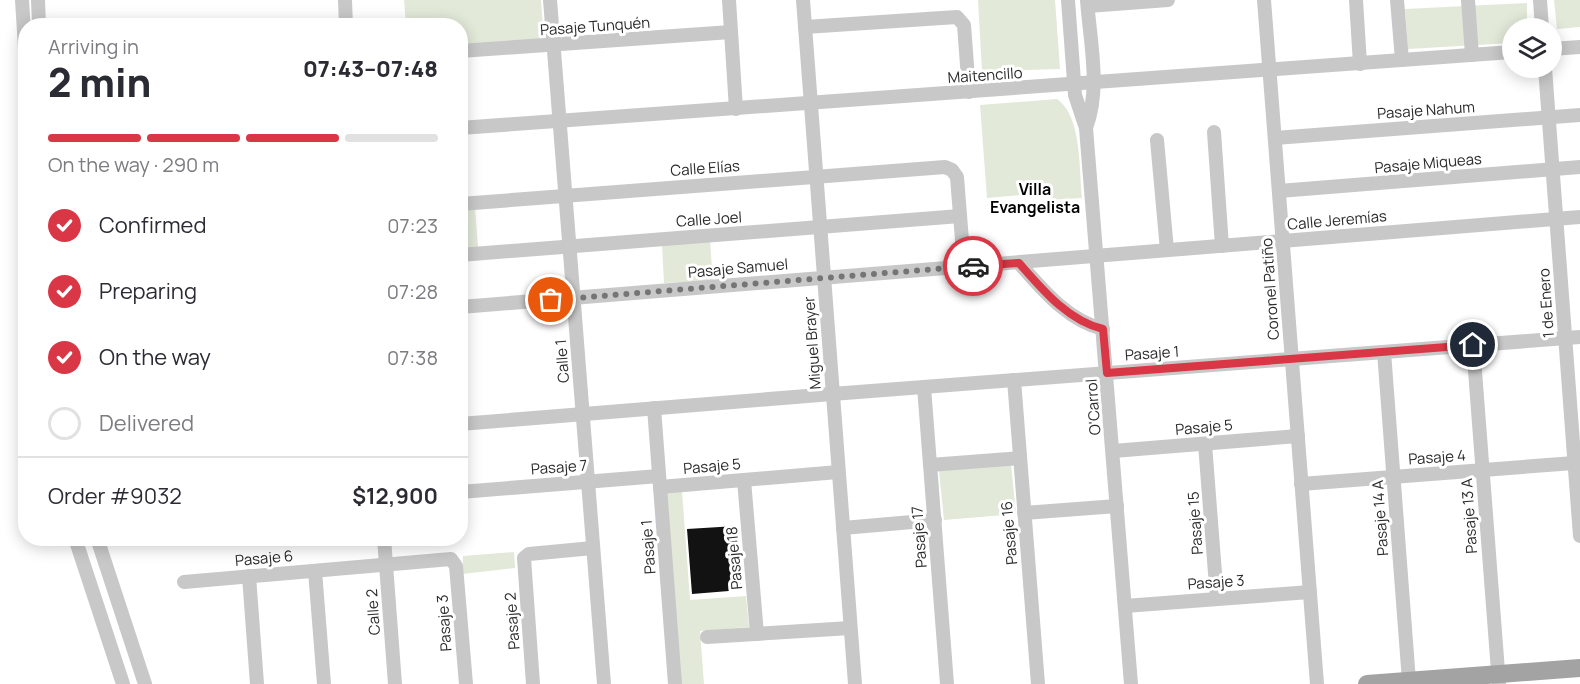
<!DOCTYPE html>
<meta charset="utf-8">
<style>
:root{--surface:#fff;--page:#f7f7f7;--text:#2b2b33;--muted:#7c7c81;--line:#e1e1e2;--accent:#d93745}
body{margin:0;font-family:Manrope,sans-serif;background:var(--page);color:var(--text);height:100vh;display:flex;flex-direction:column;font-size:22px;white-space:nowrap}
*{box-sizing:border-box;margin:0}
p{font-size:20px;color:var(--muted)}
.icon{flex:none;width:33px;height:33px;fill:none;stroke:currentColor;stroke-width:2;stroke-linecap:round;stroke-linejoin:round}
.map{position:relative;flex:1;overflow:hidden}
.sheet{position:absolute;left:18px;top:18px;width:450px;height:528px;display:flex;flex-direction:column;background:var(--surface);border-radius:24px;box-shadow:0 3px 15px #0003}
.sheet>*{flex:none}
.controls{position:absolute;left:1502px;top:18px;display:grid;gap:12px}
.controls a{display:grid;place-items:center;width:60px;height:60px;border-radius:50%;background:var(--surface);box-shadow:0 3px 15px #0003;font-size:30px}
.pin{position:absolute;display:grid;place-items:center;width:51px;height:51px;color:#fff;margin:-26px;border:3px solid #fff;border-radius:50%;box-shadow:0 2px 6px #0007}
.courier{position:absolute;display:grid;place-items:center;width:60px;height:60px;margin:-30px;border:4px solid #d93745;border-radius:50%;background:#fff;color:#222;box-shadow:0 2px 8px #0007}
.headline em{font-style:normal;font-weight:800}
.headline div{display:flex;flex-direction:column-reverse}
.headline{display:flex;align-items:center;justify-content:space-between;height:102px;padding:0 30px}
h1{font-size:39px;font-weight:800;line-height:45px}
.bar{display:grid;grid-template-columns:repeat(4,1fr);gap:9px 6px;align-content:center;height:72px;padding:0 30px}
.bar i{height:8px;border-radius:4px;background:var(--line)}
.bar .active{background:var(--accent)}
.bar p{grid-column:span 4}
.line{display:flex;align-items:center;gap:15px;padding:0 30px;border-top:2px solid var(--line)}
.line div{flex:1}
ol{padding:0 30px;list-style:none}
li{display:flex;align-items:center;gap:18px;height:66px}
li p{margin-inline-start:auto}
li .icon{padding:6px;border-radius:50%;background:var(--accent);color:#fff;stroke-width:4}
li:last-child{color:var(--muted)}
li i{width:33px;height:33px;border:3px solid var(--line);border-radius:50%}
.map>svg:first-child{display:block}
.green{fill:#e2e9d9}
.building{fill:#121212}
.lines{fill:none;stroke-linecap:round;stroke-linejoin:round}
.minor{stroke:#c8c8c8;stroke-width:14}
.major{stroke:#a3a3a3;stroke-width:18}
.done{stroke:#757575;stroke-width:6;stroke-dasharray:0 10.8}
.route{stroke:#d93745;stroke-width:8}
.labels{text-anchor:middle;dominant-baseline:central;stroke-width:6;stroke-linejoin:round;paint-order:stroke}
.street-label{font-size:15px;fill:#2b2b2b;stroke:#fff}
.neighbourhood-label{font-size:16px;font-weight:bold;fill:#000;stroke:#fff}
</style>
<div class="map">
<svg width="1580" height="684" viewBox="0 0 1580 684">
<rect width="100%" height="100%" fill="#fff"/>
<g class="green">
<path d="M404,0H541L544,43L461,49L460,26L406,25Z"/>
<path d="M978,0H1055L1060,69L982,71Z"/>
<path d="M1554,0H1580V27L1557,29Z"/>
<path d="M1527,3V28H1512V43L1408,49L1405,9Z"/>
<path d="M1057,99C1082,116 1079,170 1082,198L1047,200L1046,193L987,198L980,105Z"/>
<path d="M475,207L478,247L461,249V208Z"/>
<path d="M710,241L713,281L664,283L662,245Z"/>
<path d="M1011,464L1016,514L944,520L939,471Z"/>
<path d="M682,491L690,600L746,596L749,627L700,631L704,684H681L665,492Z"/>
<path d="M514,552L515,568L463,574V556Z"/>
</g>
<path class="building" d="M736,526L741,590L692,594L687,529Z"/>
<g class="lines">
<g class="minor">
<path d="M22,0L26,64"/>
<path d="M38,0L39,26"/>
<path d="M345,0L346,26"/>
<path d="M550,0L604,684"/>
<path d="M729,0L736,109"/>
<path d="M803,0L855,684"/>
<path d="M1068,0L1075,95L1086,128L1131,684"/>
<path d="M1264,0L1317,684"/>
<path d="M1356,0L1360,64"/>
<path d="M1397,0L1402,60"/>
<path d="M1468,0L1472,55"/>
<path d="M1540,0L1542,28"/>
<path d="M1088,6L1168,0"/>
<path d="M805,27L957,17L964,25L969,92"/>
<path d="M1551,49L1580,47"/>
<path d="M460,51L731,32"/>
<path d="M1545,68L1580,536"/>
<path d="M460,128L1512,52"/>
<path d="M1086,128C1101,88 1090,42 1087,0"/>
<path d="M1214,132L1222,246"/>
<path d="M1275,138L1580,115"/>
<path d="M1157,140L1167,250"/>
<path d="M1279,191L1580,167"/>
<path d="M460,204L945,167L952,170L957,177L964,266"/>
<path d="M460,255L960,216"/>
<path d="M1019,263C1042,289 1068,321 1103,329"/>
<path d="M460,307L1580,217"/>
<path d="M1473,345L1499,684"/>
<path d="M1384,352L1409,681"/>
<path d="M1014,380L1038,684"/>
<path d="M924,387L947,684"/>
<path d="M654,408L675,684"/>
<path d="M460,424L832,394L1580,337"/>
<path d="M1205,444L1217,599"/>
<path d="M1113,451L1298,436"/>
<path d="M930,465L1020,458"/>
<path d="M744,480L757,634"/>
<path d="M1301,484L1574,463"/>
<path d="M660,487L838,472"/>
<path d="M460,492L659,476"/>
<path d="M1024,513L1117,506"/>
<path d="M843,528L935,520"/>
<path d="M75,538L123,684"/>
<path d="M97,538L145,684"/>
<path d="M384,538L395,684"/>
<path d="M315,571L324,684"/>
<path d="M249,576L257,684"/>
<path d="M184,582L451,559L456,566L466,684"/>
<path d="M1125,606L1310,592"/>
<path d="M707,637L850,628"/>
<path d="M533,684L524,558L529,554L593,548"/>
</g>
<path class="major" d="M1367,684L1580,668"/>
</g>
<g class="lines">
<path class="done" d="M551,300L973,266"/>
<path class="route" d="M973,266L1019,263C1042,289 1068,321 1103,329L1107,373L1473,345"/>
</g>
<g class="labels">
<g class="street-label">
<text transform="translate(595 26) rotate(-4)">Pasaje Tunquén</text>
<text transform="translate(985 75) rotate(-4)">Maitencillo</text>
<text transform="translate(1426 110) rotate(-4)">Pasaje Nahum</text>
<text transform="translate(1428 163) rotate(-5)">Pasaje Miqueas</text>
<text transform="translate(705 168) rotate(-4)">Calle Elías</text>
<text transform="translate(709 219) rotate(-4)">Calle Joel</text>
<text transform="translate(1337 220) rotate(-5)">Calle Jeremías</text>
<text transform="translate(738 268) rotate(-5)">Pasaje Samuel</text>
<text transform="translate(1270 289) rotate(-94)">Coronel Patiño</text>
<text transform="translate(1546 303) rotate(-94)">1 de Enero</text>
<text transform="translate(812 343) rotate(-94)">Miguel Brayer</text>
<text transform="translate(1152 353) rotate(-4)">Pasaje 1</text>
<text transform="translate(562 361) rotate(-94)">Calle 1</text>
<text transform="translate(1093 407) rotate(-94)">O'Carrol</text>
<text transform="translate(1204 427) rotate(-5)">Pasaje 5</text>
<text transform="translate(1437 457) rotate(-4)">Pasaje 4</text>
<text transform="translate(712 466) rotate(-5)">Pasaje 5</text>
<text transform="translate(559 467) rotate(-4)">Pasaje 7</text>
<text transform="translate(1469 516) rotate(-94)">Pasaje 13 A</text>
<text transform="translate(1380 518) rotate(-94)">Pasaje 14 A</text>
<text transform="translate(1195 523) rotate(-94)">Pasaje 15</text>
<text transform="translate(1009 533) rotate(-95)">Pasaje 16</text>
<text transform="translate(919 537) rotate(-94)">Pasaje 17</text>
<text transform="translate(648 547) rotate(-94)">Pasaje 1</text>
<text transform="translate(264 558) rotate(-5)">Pasaje 6</text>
<text transform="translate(734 558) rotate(-95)">Pasaje 18</text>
<text transform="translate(1216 582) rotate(-4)">Pasaje 3</text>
<text transform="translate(373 612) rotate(-94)">Calle 2</text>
<text transform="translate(512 621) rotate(-94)">Pasaje 2</text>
<text transform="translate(444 623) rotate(-94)">Pasaje 3</text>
</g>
<g class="neighbourhood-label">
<text x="1035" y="189">Villa<tspan x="1035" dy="18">Evangelista</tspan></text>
</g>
</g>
</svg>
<div class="controls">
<a><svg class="icon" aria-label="layers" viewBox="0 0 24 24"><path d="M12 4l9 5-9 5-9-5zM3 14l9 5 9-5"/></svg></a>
</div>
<div class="pin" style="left:551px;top:300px;background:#ea580c"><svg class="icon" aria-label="bag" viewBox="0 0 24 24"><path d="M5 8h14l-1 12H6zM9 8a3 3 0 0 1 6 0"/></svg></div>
<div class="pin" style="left:1473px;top:345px;background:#1f2937"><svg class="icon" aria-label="home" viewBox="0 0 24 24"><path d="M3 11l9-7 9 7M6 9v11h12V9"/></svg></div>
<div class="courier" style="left:973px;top:266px"><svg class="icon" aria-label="car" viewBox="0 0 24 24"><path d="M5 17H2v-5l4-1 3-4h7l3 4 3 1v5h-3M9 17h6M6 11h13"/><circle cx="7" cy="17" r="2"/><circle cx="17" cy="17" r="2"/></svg></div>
<section class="sheet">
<div class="headline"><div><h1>2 min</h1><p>Arriving in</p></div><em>07:43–07:48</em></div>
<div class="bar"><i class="active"></i><i class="active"></i><i class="active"></i><i></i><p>On the way · 290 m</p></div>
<ol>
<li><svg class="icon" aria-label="check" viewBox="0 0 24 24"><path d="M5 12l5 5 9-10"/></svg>Confirmed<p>07:23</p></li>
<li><svg class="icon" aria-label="check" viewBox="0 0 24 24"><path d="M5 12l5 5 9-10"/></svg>Preparing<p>07:28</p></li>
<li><svg class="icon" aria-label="check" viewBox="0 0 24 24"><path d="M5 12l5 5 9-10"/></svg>On the way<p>07:38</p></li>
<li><i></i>Delivered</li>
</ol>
<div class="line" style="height:78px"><div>Order #9032</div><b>$12,900</b></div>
</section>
</div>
